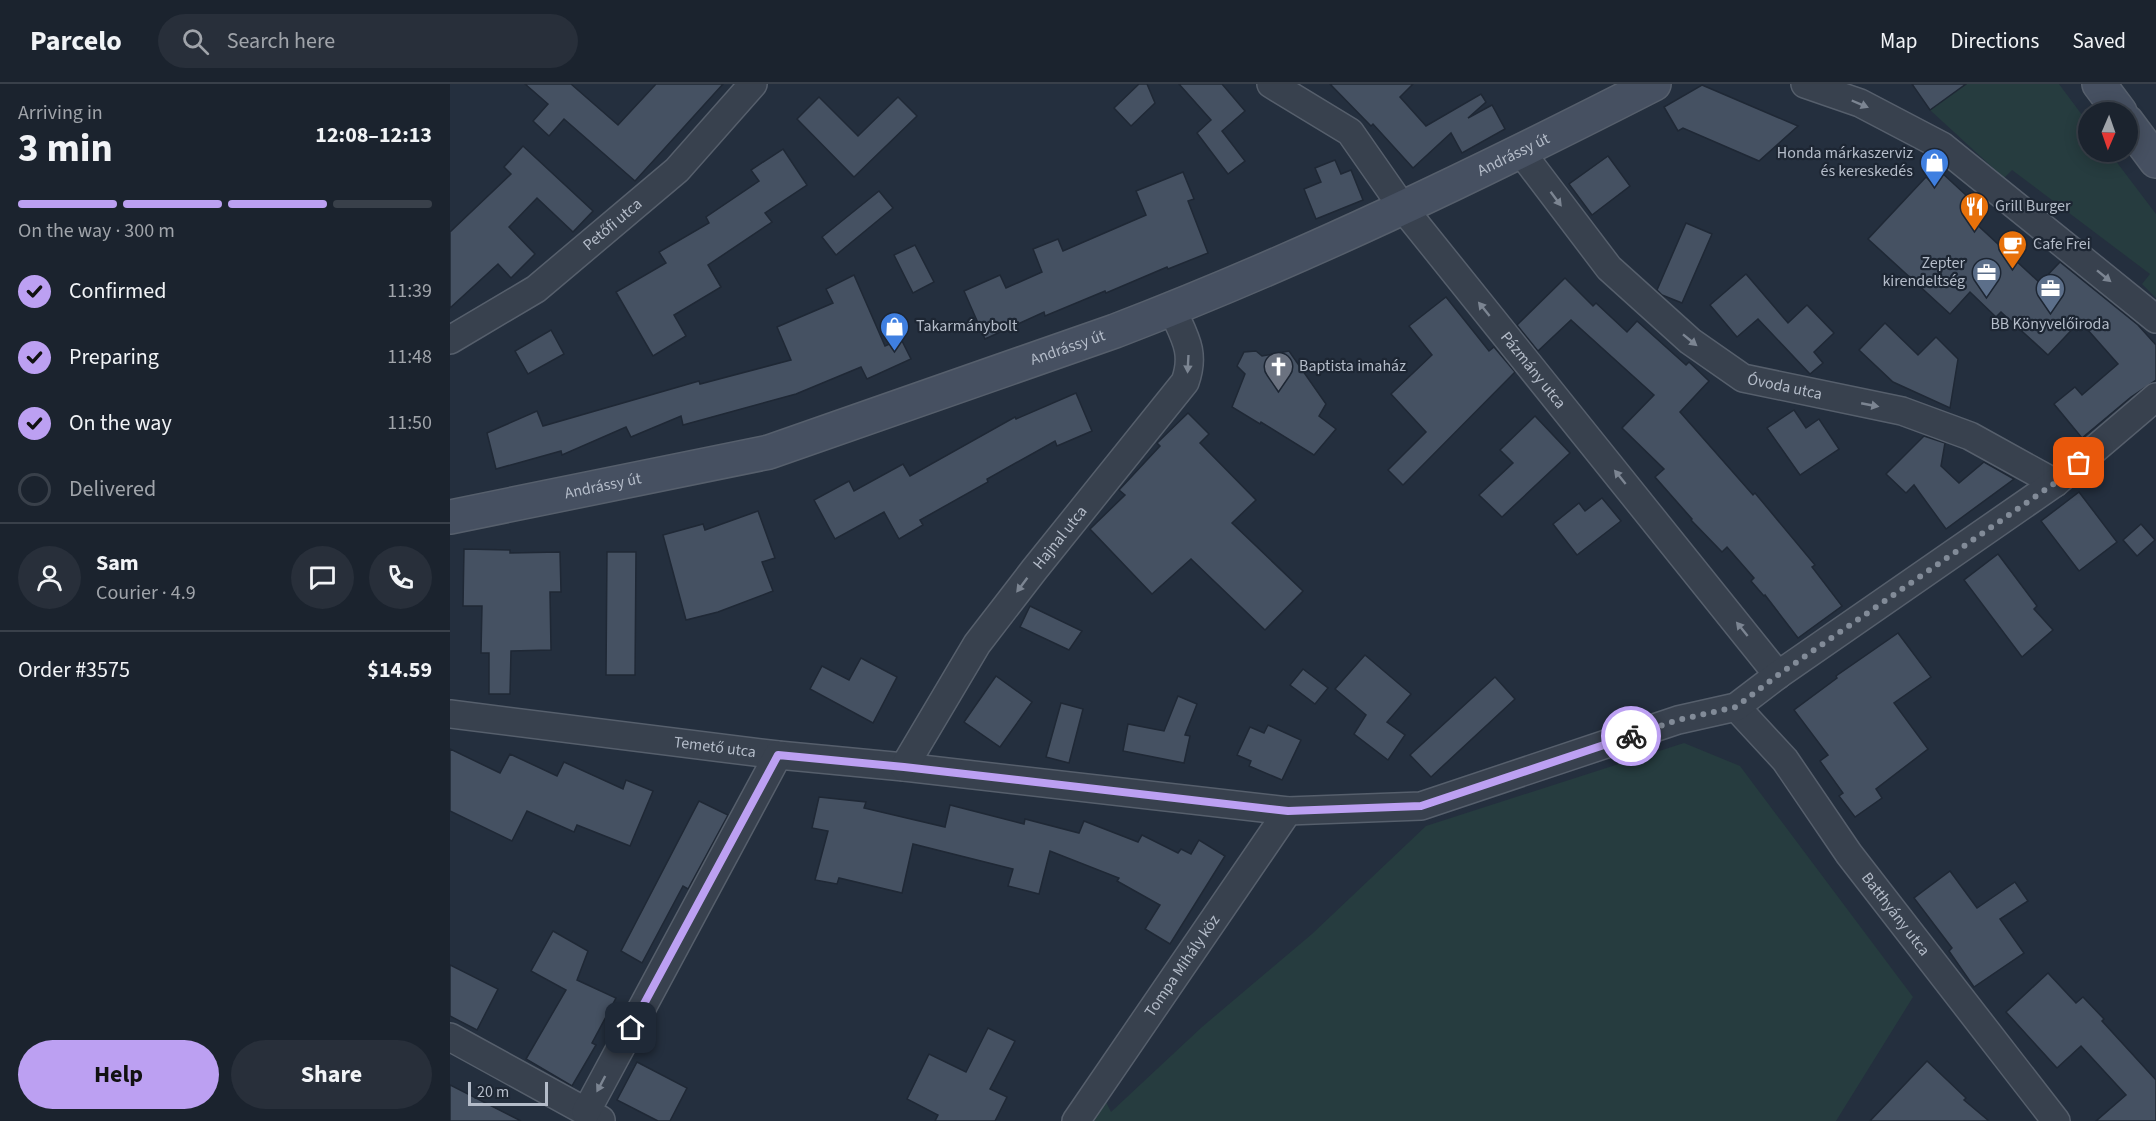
<!DOCTYPE html>
<meta charset="utf-8">
<style>
:root{--surface:#1b232e;--page:#282f3a;--text:#f1f3f6;--muted:#a0a4aa;--line:#39404a;--accent:#bca0f2}
body{margin:0;font-family:"Source Sans 3",sans-serif;background:var(--page);color:var(--text);height:100vh;display:flex;flex-direction:column;font-size:22px;white-space:nowrap}
*{box-sizing:border-box;margin:0}
p{font-size:20px;color:var(--muted)}
.icon{flex:none;width:33px;height:33px;fill:none;stroke:currentColor;stroke-width:2;stroke-linecap:round;stroke-linejoin:round}
.map{position:relative;flex:1;overflow:hidden}
.sheet{display:flex;flex-direction:column;background:var(--surface);width:450px}
.sheet>*{flex:none}
.needle{width:39px;rotate:182deg}
.fabs{position:absolute;left:1628px;top:18px;display:grid;gap:12px}
.fabs a{display:grid;place-items:center;width:60px;height:60px;border-radius:50%;background:var(--surface);box-shadow:0 3px 15px #0003,0 0 0 2px var(--line);font-size:30px}
.scale{position:absolute;left:18px;bottom:15px;width:80px;box-sizing:border-box;padding-left:6px;border:3px solid #b4bcc9;border-top:0;font-size:16px;line-height:21px;white-space:nowrap;color:#b4bcc9;-webkit-text-stroke:4px #1d2633;paint-order:stroke}
.pin{position:absolute;display:grid;place-items:center;width:51px;height:51px;color:#fff;margin:-26px;border-radius:12px;box-shadow:0 3px 9px #0006}
.courier{position:absolute;display:grid;place-items:center;width:60px;height:60px;margin:-30px;border:4px solid #bca0f2;border-radius:50%;background:#fff;color:#222;box-shadow:0 2px 8px #0007}
.summary em{font-style:normal;font-weight:700}
.summary div{display:flex;flex-direction:column-reverse}
.summary{display:flex;align-items:center;justify-content:space-between;height:102px;padding:0 18px}
h1{font-size:39px;font-weight:700;line-height:45px}
.bar{display:grid;grid-template-columns:repeat(4,1fr);gap:9px 6px;align-content:center;height:72px;padding:0 18px}
.bar i{height:8px;border-radius:4px;background:var(--line)}
.bar .current{background:var(--accent)}
.bar p{grid-column:span 4}
.line{display:flex;align-items:center;gap:15px;padding:0 18px;border-top:2px solid var(--line)}
.line div{flex:1}
.round{display:grid;place-items:center;flex:none;width:63px;height:63px;border-radius:32px;background:var(--page)}
ol{padding:0 18px;list-style:none}
li{display:flex;align-items:center;gap:18px;height:66px}
li p{margin-inline-start:auto}
li .icon{padding:6px;border-radius:50%;background:var(--accent);color:#111;stroke-width:4}
li:last-child{color:var(--muted)}
li i{width:33px;height:33px;border:3px solid var(--line);border-radius:50%}
.action{display:flex;gap:12px;margin-top:auto;padding:12px 18px}
.action a{flex:1;height:69px;border-radius:36px;background:var(--accent);color:#111;font-size:24px;font-weight:700;line-height:69px;text-align:center}
.action a+a{background:var(--page);color:var(--text)}
header{display:flex;align-items:center;gap:36px;box-sizing:border-box;height:84px;padding:0 30px;background:var(--surface);border-bottom:2px solid var(--line)}
header strong{font-size:28px}
nav{display:flex;gap:33px;margin-inline-start:auto;font-size:21px}
.search{width:420px;height:54px;background:var(--page);display:flex;align-items:center;gap:15px;box-sizing:border-box;padding:0 21px;border-radius:33px;color:var(--muted);font-size:22px}
main{display:flex;flex:1;min-height:0}
.map>svg:first-child{display:block}
.green{fill:#263c3f}
.building{fill:#455162;stroke:#1f2835;stroke-width:1.5}
.lines{fill:none;stroke-linecap:round;stroke-linejoin:round}
.street-casing{stroke:#565f6c;stroke-width:30}
.secondary-casing{stroke:#565f6c;stroke-width:36}
.street{stroke:#38414e;stroke-width:27}
.secondary{stroke:#465061;stroke-width:33}
.oneway{fill:#7c8592}
.done{stroke:#828b98;stroke-width:6;stroke-dasharray:0 10.8}
.route{stroke:#bca0f2;stroke-width:8}
.labels{text-anchor:middle;dominant-baseline:central;stroke-width:4.5;stroke-linejoin:round;paint-order:stroke}
.poi-label{font-size:16px;fill:#b4bcc9;stroke:#1d2633;text-anchor:start}
.street-label{font-size:16px;fill:#b4bcc9;stroke:#1d2633}
</style>
<header>
<strong>Parcelo</strong>
<div class="search"><svg class="icon" aria-label="search" viewBox="0 0 24 24"><circle cx="10" cy="10" r="6"/><path d="M15 15l6 6"/></svg>Search here</div>
<nav><a>Map</a><a>Directions</a><a>Saved</a></nav>
</header>
<main>
<section class="sheet">
<div class="summary"><div><h1>3 min</h1><p>Arriving in</p></div><em>12:08–12:13</em></div>
<div class="bar"><i class="current"></i><i class="current"></i><i class="current"></i><i></i><p>On the way · 300 m</p></div>
<ol>
<li><svg class="icon" aria-label="check" viewBox="0 0 24 24"><path d="M5 12l5 5 9-10"/></svg>Confirmed<p>11:39</p></li>
<li><svg class="icon" aria-label="check" viewBox="0 0 24 24"><path d="M5 12l5 5 9-10"/></svg>Preparing<p>11:48</p></li>
<li><svg class="icon" aria-label="check" viewBox="0 0 24 24"><path d="M5 12l5 5 9-10"/></svg>On the way<p>11:50</p></li>
<li><i></i>Delivered</li>
</ol>
<div class="line" style="height:108px"><a class="round"><svg class="icon" aria-label="person" viewBox="0 0 24 24"><circle cx="12" cy="8" r="4"/><path d="M4 21q1-7 8-7t8 7"/></svg></a><div><b>Sam</b><p>Courier · 4.9</p></div><a class="round"><svg class="icon" aria-label="chat" viewBox="0 0 24 24"><path d="M4 5h16v11H9l-5 4z"/></svg></a><a class="round"><svg class="icon" aria-label="phone" viewBox="0 0 24 24"><path d="M5 4h4l2 5-3 2q2 4 5 5l2-3 5 2v4C11 20 4 13 5 4z"/></svg></a></div>
<div class="line" style="height:78px"><div>Order #3575</div><b>$14.59</b></div>
<div class="action"><a>Help</a><a>Share</a></div>
</section>
<div class="map">
<svg width="1706" height="1037" viewBox="0 0 1706 1037">
<rect width="100%" height="100%" fill="#242f3e"/>
<g class="green">
<path d="M1516,0H1609L1638,39V68H1659L1706,130V214L1692,200L1700,190L1562,86L1554,94L1480,26Z"/>
<path d="M1234,659L1290,682L1463,913L1386,1037H644L656,1018L661,1028L752,943L862,850L976,742Z"/>
</g>
<g class="building">
<path d="M75,0H121L168,41L206,0H273L185,97L114,35L99,52L83,37L98,20Z"/>
<path d="M689,0H697L705,19L681,42L664,24Z"/>
<path d="M729,0H772L795,27L772,47L795,77L778,90L747,49L761,36Z"/>
<path d="M880,0H963L950,13L976,42L1031,10L1036,18L1018,34L1042,21L1055,45L1012,69L1001,49L963,84L923,40L921,42Z"/>
<path d="M1462,0H1516L1480,26Z"/>
<path d="M1252,1L1348,42L1309,77L1233,44L1228,47L1214,23Z"/>
<path d="M369,13L408,52L448,13L467,32L404,93L347,35Z"/>
<path d="M73,62L143,127L123,148L87,114L59,143L85,170L61,194L48,180L0,224V148L61,90L54,83Z"/>
<path d="M333,65L357,101L315,129L322,138L258,181L271,203L224,231L236,252L203,272L166,208L216,179L209,168L259,139L256,133L309,97L301,86Z"/>
<path d="M1158,72L1180,102L1142,131L1119,100Z"/>
<path d="M885,76L891,90L901,86L913,116L866,135L854,105L871,98L865,84Z"/>
<path d="M733,88L744,115L738,117L758,169L718,185L717,183L656,209L655,207L595,232L594,228L535,255L514,207L550,191L556,204L592,188L583,165L608,155L613,167L696,131L686,107Z"/>
<path d="M1491,88L1518,113L1515,117L1521,135L1590,199L1610,178L1688,241L1706,261V296L1681,313L1632,354L1604,320L1625,303L1632,311L1668,280L1630,237L1598,271L1551,228L1546,233L1520,208L1500,230L1418,155L1476,93L1481,98Z"/>
<path d="M429,107L443,124L386,171L372,153Z"/>
<path d="M1236,139L1262,150L1232,219L1212,211L1207,206Z"/>
<path d="M465,161L484,198L463,209L444,171Z"/>
<path d="M1296,190L1338,239L1357,221L1384,249L1364,268L1373,279L1360,290L1308,235L1287,253L1260,221Z"/>
<path d="M404,191L435,262L451,255L461,275L417,295L411,283L346,310L233,341L231,332L181,353L176,343L112,371L111,367L46,385L37,349L87,327L93,342L249,297L250,300L341,276L327,243L383,219L376,205Z"/>
<path d="M1115,194L1143,222L1146,219L1177,248L1187,237L1236,281L1239,278L1259,297L1230,328L1303,411L1305,409L1365,481L1362,483L1392,522L1348,554L1315,511L1314,512L1301,497L1304,494L1277,463L1272,468L1241,436L1242,435L1205,393L1214,385L1172,344L1204,311L1121,236L1088,267L1067,241Z"/>
<path d="M996,213L1039,267L1044,263L1065,288L953,401L938,386L976,348L941,310L982,271L959,242Z"/>
<path d="M1435,239L1468,271L1486,253L1508,275L1500,324L1443,298L1409,266Z"/>
<path d="M101,246L114,270L78,290L65,267Z"/>
<path d="M806,267L812,272L839,267L876,320L869,332L886,345L864,371L811,338L810,340L782,323L795,290L787,282L794,268Z"/>
<path d="M626,309L642,347L607,362L605,357L537,395L538,398L470,436L473,441L449,455L434,428L385,455L364,416L399,397L404,407L453,380L460,392L565,333L566,335Z"/>
<path d="M1344,326L1356,344L1369,335L1389,365L1350,391L1317,344Z"/>
<path d="M738,329L759,350L750,359L806,416L782,439L853,507L815,546L741,475L702,510L640,445L675,411L669,406L710,362L707,359Z"/>
<path d="M1085,332L1120,369L1052,433L1029,411L1063,379L1050,366Z"/>
<path d="M1474,352L1495,359L1491,382L1509,399L1534,378L1564,395L1496,445L1464,401L1456,409L1436,390Z"/>
<path d="M1629,408L1667,458L1629,487L1591,437Z"/>
<path d="M1152,414L1171,437L1127,471L1103,440L1129,419L1135,427Z"/>
<path d="M308,427L325,474L312,478L323,507L268,528L236,536L213,451L253,440L255,446Z"/>
<path d="M1691,440L1705,456L1687,472L1673,456Z"/>
<path d="M14,465L60,466V469L110,468L111,508H100L101,566L61,567L60,610H39V569H31L32,522H13Z"/>
<path d="M157,468H186L185,591H156Z"/>
<path d="M1548,470L1587,522L1584,525L1603,546L1572,573L1514,496Z"/>
<path d="M580,522L632,547L619,566L570,543Z"/>
<path d="M1448,549L1481,593L1444,619L1478,665L1426,705L1432,714L1405,733L1389,712L1393,709L1370,677L1378,671L1344,626L1387,594L1386,592Z"/>
<path d="M915,571L961,610L937,638L955,651L938,676L904,650L916,631L885,605Z"/>
<path d="M411,574L447,593L423,639L360,605L372,582L399,596Z"/>
<path d="M853,585L878,604L865,620L840,601Z"/>
<path d="M546,592L582,618L550,663L514,638Z"/>
<path d="M1045,593L1065,615L981,693L960,671Z"/>
<path d="M728,612L747,620L735,651L740,652L734,679L673,667L678,640L714,647Z"/>
<path d="M611,619L633,625L619,679L596,673Z"/>
<path d="M818,641L851,656L832,696L799,682L801,677L787,671L800,643L814,649Z"/>
<path d="M0,665L50,689L60,670L107,692L114,678L173,705L176,696L203,707L180,762L127,741L124,748L77,727L62,757L0,727Z"/>
<path d="M369,713L416,718L414,724L495,743L500,721L574,740L575,735L629,749L634,737L688,758L692,751L728,769L731,765L741,770L749,756L775,772L720,860L695,845L710,821L667,797L669,794L600,767L589,810L558,802L563,785L463,760L452,809L389,794L387,800L365,796L378,747L362,744Z"/>
<path d="M249,717L278,731L238,805L233,802L192,879L171,867Z"/>
<path d="M1500,787L1527,824L1565,798L1578,817L1550,835L1574,869L1524,903L1499,867L1502,864L1464,814Z"/>
<path d="M103,847L138,867L127,896L166,914L142,959L146,961L122,1002L76,975L116,906L81,887Z"/>
<path d="M0,881L48,905L27,946L0,932Z"/>
<path d="M1598,889L1626,919L1633,913L1654,935L1652,937L1706,996V1037H1646L1676,1011L1631,962L1607,984L1556,928Z"/>
<path d="M538,944L565,957L540,1005L557,1013L545,1037H485L488,1031L457,1015L479,970L516,988Z"/>
<path d="M1477,977L1516,1014L1514,1016L1539,1037H1420Z"/>
<path d="M187,978L237,1004L220,1037H208L167,1016Z"/>
<path d="M0,1001L71,1037H0Z"/>
</g>
<g class="lines">
<defs>
<g id="street">
<path id="s1" d="M821,0L900,48L953,124L1328,591"/>
<path d="M1355,0L1410,19L1492,62L1706,235"/>
<path id="s2" d="M1071,68L1159,184L1240,257L1293,294L1452,327L1520,352L1605,399"/>
<path id="s3" d="M0,256L86,205L227,86L303,0"/>
<path id="s4" d="M1286,623L1335,676L1399,770L1606,1037"/>
<path id="s5" d="M0,630L328,671L454,683L838,727L971,722L1228,636L1286,623L1328,591L1605,399L1706,313"/>
<path id="s6" d="M454,683L527,560L584,486L735,298C746,268 734,252 722,225"/>
<path d="M0,953L151,1036"/>
<path d="M136,1028L328,671"/>
<path id="s7" d="M626,1037L838,727"/>
</g>
<g id="secondary">
<path d="M1649,0L1670,28"/>
<path d="M1677,38L1706,77"/>
<path id="s8" d="M0,433L319,368L665,247C850,176 1028,90 1204,0"/>
</g>
</defs>
<use href="#street" class="street-casing"/>
<use href="#secondary" class="secondary-casing"/>
<use href="#street" class="street"/>
<use href="#secondary" class="secondary"/>
</g>
<defs><path id="oneway-solid" d="M-6-.8H1V-3.2L6.5 0L1 3.2V.8H-6Z" transform="scale(1.5)"/></defs>
<g class="oneway">
<use href="#oneway-solid" transform="translate(1410 20) rotate(23)"/>
<use href="#oneway-solid" transform="translate(1106 115) rotate(53)"/>
<use href="#oneway-solid" transform="translate(1654 192) rotate(39)"/>
<use href="#oneway-solid" transform="translate(1034 225) rotate(-129)"/>
<use href="#oneway-solid" transform="translate(1240 256) rotate(39)"/>
<use href="#oneway-solid" transform="translate(738 280) rotate(93)"/>
<use href="#oneway-solid" transform="translate(1420 321) rotate(11)"/>
<use href="#oneway-solid" transform="translate(1170 393) rotate(-129)"/>
<use href="#oneway-solid" transform="translate(572 501) rotate(127)"/>
<use href="#oneway-solid" transform="translate(1292 545) rotate(-129)"/>
<use href="#oneway-solid" transform="translate(151 1000) rotate(118)"/>
</g>
<g class="lines">
<path class="done" d="M1181,652L1228,636L1286,623L1328,591L1605,399L1629,379"/>
<path class="route" d="M181,944L328,671L454,683L838,727L971,722L1181,652"/>
</g>
<defs>
<symbol id="shop-pin" viewBox="-11 -11 22 30"><path d="M0 17L-7.5 6A9.5 9.5 0 1 1 7.5 6Z" fill="#3f7fe0" stroke="#1d2633"/><path d="M-5-2.5h2.3a2.7 3.5 0 0 1 5.4 0H5L5.5 6h-11ZM-1.5-2.5h3a1.5 2.3 0 0 0-3 0Z" fill="#fff"/></symbol>
<symbol id="restaurant-pin" viewBox="-11 -11 22 30"><path d="M0 17L-7.5 6A9.5 9.5 0 1 1 7.5 6Z" fill="#e8710a" stroke="#1d2633"/><path d="M-5-6h1v4h1v-4h1v4h1v-4h1v5L-1.5 .5V6h-2V.5L-5-1ZM5-6V6H3V1.5H1.5Q1.5-4 5-6Z" fill="#fff"/></symbol>
<symbol id="cafe-pin" viewBox="-11 -11 22 30"><path d="M0 17L-7.5 6A9.5 9.5 0 1 1 7.5 6Z" fill="#e8710a" stroke="#1d2633"/><path d="M-5.5-4.5H6V0H3Q3 3.5 0 3.5H-2.5Q-5.5 3.5-5.5 0ZM3-3.2v2h1.7v-2ZM-6 4.5H4V6H-6Z" fill="#fff"/></symbol>
<symbol id="office-pin" viewBox="-11 -11 22 30"><path d="M0 17L-7.5 6A9.5 9.5 0 1 1 7.5 6Z" fill="#5c6f8a" stroke="#1d2633"/><path d="M-6-3h4V-5.5h4V-3h4V5H-6ZM-1-4.5V-3h2v-1.5ZM-6 0V1H6V0Z" fill="#fff"/></symbol>
<symbol id="church-pin" viewBox="-11 -11 22 30"><path d="M0 17L-7.5 6A9.5 9.5 0 1 1 7.5 6Z" fill="#6b7280" stroke="#1d2633"/><path d="M-1.2-6h2.4v3.5h3.3v2.4h-3.3V6h-2.4V-.1h-3.3v-2.4h3.3Z" fill="#fff"/></symbol>
</defs>
<g fill-rule="evenodd">
<use href="#shop-pin" x="1468" y="62" width="33" height="45"/>
<use href="#restaurant-pin" x="1508" y="106" width="33" height="45"/>
<use href="#cafe-pin" x="1546" y="144" width="33" height="45"/>
<use href="#office-pin" x="1520" y="172" width="33" height="45"/>
<use href="#office-pin" x="1584" y="188" width="33" height="45"/>
<use href="#shop-pin" x="428" y="226" width="33" height="45"/>
<use href="#church-pin" x="812" y="266" width="33" height="45"/>
</g>
<g class="labels">
<g class="poi-label">
<text x="1463" y="69" text-anchor="end">Honda márkaszerviz<tspan x="1463" dy="18">és kereskedés</tspan></text>
<text x="1545" y="122">Grill Burger</text>
<text x="1583" y="160">Cafe Frei</text>
<text x="1515" y="179" text-anchor="end">Zepter<tspan x="1515" dy="18">kirendeltség</tspan></text>
<text x="1600" y="240" text-anchor="middle">BB Könyvelőiroda</text>
<text x="466" y="242">Takarmánybolt</text>
<text x="849" y="282">Baptista imaház</text>
</g>
<g class="street-label">
<text stroke="none"><textPath href="#s8" startOffset="1128">Andrássy út</textPath></text>
<text stroke="none"><textPath href="#s3" startOffset="200">Petőfi utca</textPath></text>
<text stroke="none"><textPath href="#s8" startOffset="642">Andrássy út</textPath></text>
<text stroke="none"><textPath href="#s1" startOffset="393">Pázmány utca</textPath></text>
<text stroke="none"><textPath href="#s2" startOffset="362">Óvoda utca</textPath></text>
<text stroke="none"><textPath href="#s8" startOffset="156">Andrássy út</textPath></text>
<text stroke="none"><textPath href="#s6" startOffset="278">Hajnal utca</textPath></text>
<text stroke="none"><textPath href="#s5" startOffset="267">Temető utca</textPath></text>
<text stroke="none"><textPath href="#s4" startOffset="262">Batthyány utca</textPath></text>
<text stroke="none"><textPath href="#s7" startOffset="188">Tompa Mihály köz</textPath></text>
</g>
</g>
</svg>
<div class="fabs">
<a><svg class="needle" viewBox="-14 -14 28 28"><path d="M0-13l5 13h-10z" fill="#e53935"/><path d="M0 13l5-13h-10z" fill="#a0a4aa"/></svg></a>
</div>
<div class="scale">20 m</div>
<div class="pin" style="left:1629px;top:379px;background:#ea580c"><svg class="icon" aria-label="bag" viewBox="0 0 24 24"><path d="M5 8h14l-1 12H6zM9 8a3 3 0 0 1 6 0"/></svg></div>
<div class="pin" style="left:181px;top:944px;background:#1f2937"><svg class="icon" aria-label="home" viewBox="0 0 24 24"><path d="M3 11l9-7 9 7M6 9v11h12V9"/></svg></div>
<div class="courier" style="left:1181px;top:652px"><svg class="icon" aria-label="bike" viewBox="0 0 24 24"><circle cx="6" cy="16" r="4"/><circle cx="18" cy="16" r="4"/><path d="M6 16l4-8h5l3 8M10 8l3 8H6M13 5h3"/></svg></div>
</div>
</main>
